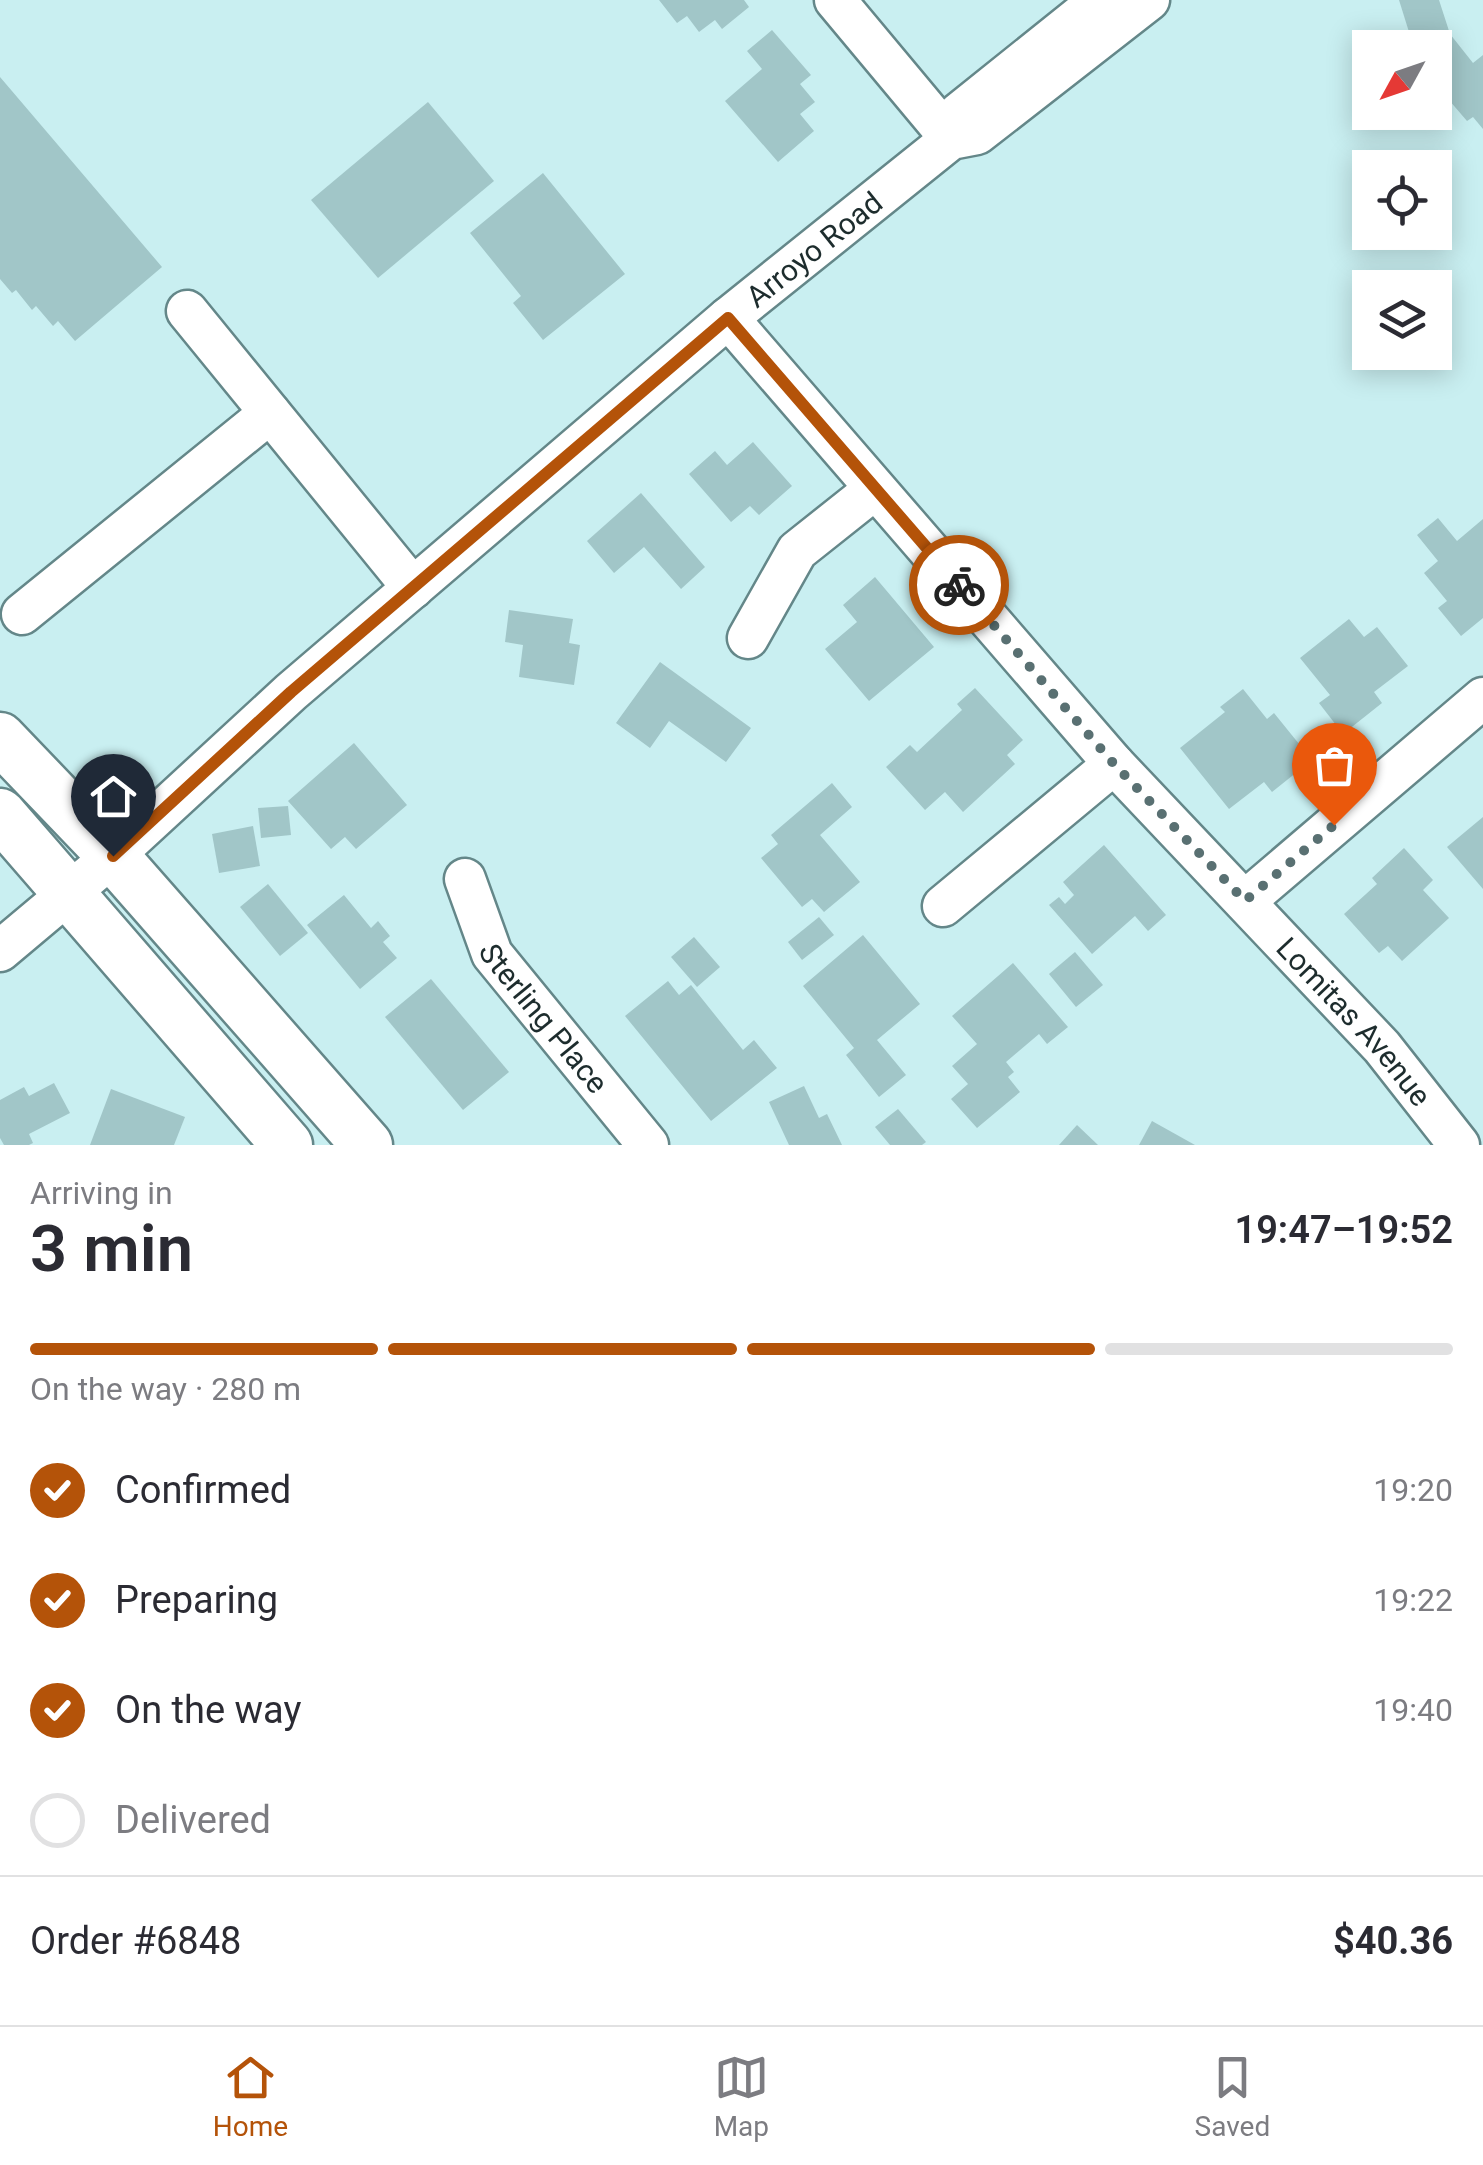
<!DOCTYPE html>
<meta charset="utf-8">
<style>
:root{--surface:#fff;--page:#f2f2f3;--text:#2b2b33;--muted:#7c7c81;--line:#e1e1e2;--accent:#b45309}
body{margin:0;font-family:Roboto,sans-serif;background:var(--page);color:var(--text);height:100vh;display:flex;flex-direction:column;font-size:38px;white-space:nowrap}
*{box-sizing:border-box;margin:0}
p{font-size:32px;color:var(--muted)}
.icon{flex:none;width:55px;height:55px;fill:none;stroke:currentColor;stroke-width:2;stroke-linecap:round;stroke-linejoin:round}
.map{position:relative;height:1145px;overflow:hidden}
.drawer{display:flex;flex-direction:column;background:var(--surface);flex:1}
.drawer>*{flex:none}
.needle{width:65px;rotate:230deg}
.tools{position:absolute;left:1352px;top:30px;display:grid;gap:20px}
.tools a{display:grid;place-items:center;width:100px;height:100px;border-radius:0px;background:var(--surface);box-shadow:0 5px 25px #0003;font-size:50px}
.pin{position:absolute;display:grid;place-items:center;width:85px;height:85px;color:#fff;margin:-102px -42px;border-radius:50% 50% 50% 0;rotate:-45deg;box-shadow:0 0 10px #0007}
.pin .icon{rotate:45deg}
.courier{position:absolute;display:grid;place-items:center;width:100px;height:100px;margin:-50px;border:8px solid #b45309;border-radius:50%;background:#fff;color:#222;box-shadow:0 2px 12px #0007}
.head em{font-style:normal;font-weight:600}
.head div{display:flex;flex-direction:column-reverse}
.head{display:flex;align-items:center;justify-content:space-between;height:170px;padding:0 30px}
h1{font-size:65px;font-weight:600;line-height:75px}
.bar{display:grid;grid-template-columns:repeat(4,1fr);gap:15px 10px;align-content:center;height:120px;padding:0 30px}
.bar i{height:12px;border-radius:8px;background:var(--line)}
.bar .active{background:var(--accent)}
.bar p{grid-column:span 4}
.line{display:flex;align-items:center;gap:25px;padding:0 30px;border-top:2px solid var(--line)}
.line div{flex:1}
ol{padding:0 30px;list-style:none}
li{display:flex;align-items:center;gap:30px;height:110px}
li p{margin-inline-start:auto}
li .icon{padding:10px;border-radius:50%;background:var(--accent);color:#fff;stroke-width:4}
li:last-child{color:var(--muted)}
li i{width:55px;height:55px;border:5px solid var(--line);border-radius:50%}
.tabs{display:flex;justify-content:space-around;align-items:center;height:140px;border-top:2px solid var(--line);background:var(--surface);font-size:28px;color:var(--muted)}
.tabs a{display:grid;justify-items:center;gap:5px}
.tabs .active{color:var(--accent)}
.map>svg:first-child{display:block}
.building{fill:#a1c6c8}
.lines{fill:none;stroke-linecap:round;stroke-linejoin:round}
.minor-casing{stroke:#648789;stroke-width:45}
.major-casing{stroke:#648789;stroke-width:55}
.minor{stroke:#fff;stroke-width:40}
.major{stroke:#fff;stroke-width:50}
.done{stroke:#597072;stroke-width:10;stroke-dasharray:0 18}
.route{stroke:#b45309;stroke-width:12}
.labels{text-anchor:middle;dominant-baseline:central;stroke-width:10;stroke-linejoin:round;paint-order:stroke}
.street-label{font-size:30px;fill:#1d2c2d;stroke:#c9eff1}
</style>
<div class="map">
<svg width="1483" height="1145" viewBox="0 0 1483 1145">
<rect width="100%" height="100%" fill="#c9eff1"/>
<g class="building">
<path d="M659,0H744L749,7L722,29L715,20L699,32L687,16L677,23Z"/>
<path d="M1399,0H1439L1450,34L1473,63L1483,55V129L1473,117L1467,121L1443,93L1438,97L1435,94V48H1414Z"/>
<path d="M772,30L811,75L800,84L815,102L800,114L814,131L778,162L725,101L762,69L747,51Z"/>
<path d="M0,77L162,267L75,341L58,321L53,326L36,306L32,310L16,290L12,293L0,279Z"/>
<path d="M428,102L494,181L378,278L311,200Z"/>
<path d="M543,173L625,274L543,340L513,303L521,296L470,233Z"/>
<path d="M753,442L792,486L759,515L750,506L731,522L689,474L715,451L727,465Z"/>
<path d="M641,493L705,567L681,589L644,547L614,573L587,541Z"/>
<path d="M1438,518L1457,541L1483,519V618L1461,636L1438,608L1447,601L1424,573L1438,561L1417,535Z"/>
<path d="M875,577L934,647L869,701L825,649L857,622L843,605Z"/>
<path d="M509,610L573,619L569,643L580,645L574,685L519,677L523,645L505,642Z"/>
<path d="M1349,619L1364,637L1377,627L1408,666L1374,692L1382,703L1343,734L1319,703L1330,695L1300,658Z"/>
<path d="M660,662L751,728L726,762L669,721L650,748L616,723Z"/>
<path d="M975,688L1023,740L1007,755L1015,764L963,812L945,792L925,810L886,767L910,745L917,752L962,710L957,704Z"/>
<path d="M1243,689L1267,719L1274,713L1312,760L1272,792L1264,782L1229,809L1180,748L1225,712L1220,707Z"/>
<path d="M354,743L407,805L356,849L345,837L331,849L288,801Z"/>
<path d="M832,783L852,807L820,835L860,882L824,912L812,899L802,907L761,858L778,844L771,835Z"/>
<path d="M288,806L291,835L261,838L258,808Z"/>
<path d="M1483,817V889L1447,847Z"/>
<path d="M253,826L260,866L219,873L212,834Z"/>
<path d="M1104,845L1166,915L1148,931L1135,916L1092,954L1049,905L1059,897L1065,904L1074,895L1063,882Z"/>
<path d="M1404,848L1433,880L1423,890L1449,918L1402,961L1388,946L1379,953L1344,914L1377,884L1372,878Z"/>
<path d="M268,884L308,933L280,956L240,907Z"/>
<path d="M344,895L371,928L378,921L390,936L383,942L397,958L360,989L307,925Z"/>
<path d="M819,917L834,935L802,960L788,942Z"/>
<path d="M863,935L920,1004L877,1040L906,1075L879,1097L846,1055L854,1048L803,986Z"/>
<path d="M694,937L720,967L697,987L671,957Z"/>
<path d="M1075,952L1103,985L1076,1007L1049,974Z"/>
<path d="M1013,963L1068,1027L1047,1044L1039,1034L1006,1062L1014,1072L1008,1077L1020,1092L977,1128L951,1099L968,1084L952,1066L977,1044L952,1016Z"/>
<path d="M431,979L509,1072L463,1110L385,1017Z"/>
<path d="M668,981L679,995L691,985L743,1050L754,1040L777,1068L711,1121L625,1016Z"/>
<path d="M54,1083L70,1113L29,1134L33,1143L29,1145H4L0,1138V1100L24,1087L29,1096Z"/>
<path d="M804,1086L819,1118L827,1114L842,1145H789L769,1102Z"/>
<path d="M111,1089L185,1117L174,1145H90Z"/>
<path d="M898,1109L926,1142L922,1145H890L875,1127Z"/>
<path d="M1152,1121L1195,1145H1139Z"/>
<path d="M1077,1125L1098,1145H1059Z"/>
</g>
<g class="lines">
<defs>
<g id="minor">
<path d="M835,0L951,139"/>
<path d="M956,125L959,113L1100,0"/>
<path d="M187,311L413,588"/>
<path id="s1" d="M728,318L1114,764L1382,1047L1459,1145"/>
<path d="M22,614L270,413"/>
<path d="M748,638L797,551L875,489"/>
<path id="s2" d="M465,879L492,954L648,1145"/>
<path d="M1245,901L1483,698"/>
<path d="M943,906L1114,764"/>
<path id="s3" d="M0,951L113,856L291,692L728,318L951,139L977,134L1149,0"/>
</g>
<g id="major">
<path d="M0,738L113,856L367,1145"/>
<path d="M0,814L287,1145"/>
</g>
</defs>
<use href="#minor" class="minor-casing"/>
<use href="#major" class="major-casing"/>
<use href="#minor" class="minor"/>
<use href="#major" class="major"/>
</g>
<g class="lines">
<path class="done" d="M959,585L1114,764L1245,901L1334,825"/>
<path class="route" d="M113,856L291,692L728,318L959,585"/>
</g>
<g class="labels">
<g class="street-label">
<text stroke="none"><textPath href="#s3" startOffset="1075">Arroyo Road</textPath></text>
<text stroke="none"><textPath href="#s2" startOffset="162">Sterling Place</textPath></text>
<text stroke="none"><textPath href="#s1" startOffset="942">Lomitas Avenue</textPath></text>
</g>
</g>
</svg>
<div class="tools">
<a><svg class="needle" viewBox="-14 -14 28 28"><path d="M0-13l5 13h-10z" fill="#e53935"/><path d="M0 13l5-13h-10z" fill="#7c7c81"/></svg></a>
<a><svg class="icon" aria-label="locate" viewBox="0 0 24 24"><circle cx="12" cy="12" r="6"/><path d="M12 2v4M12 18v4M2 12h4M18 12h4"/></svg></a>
<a><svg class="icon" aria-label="layers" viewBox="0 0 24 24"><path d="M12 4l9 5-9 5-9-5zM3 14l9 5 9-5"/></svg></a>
</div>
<div class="pin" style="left:1334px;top:825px;background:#ea580c"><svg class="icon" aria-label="bag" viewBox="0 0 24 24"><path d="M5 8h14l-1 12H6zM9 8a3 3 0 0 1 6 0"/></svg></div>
<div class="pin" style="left:113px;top:856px;background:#1f2937"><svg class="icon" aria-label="home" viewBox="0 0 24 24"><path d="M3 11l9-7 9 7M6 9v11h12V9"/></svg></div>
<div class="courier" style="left:959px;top:585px"><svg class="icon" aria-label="bike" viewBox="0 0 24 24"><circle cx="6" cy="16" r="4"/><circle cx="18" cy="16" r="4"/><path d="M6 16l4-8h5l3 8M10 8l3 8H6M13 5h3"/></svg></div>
</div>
<section class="drawer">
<div class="head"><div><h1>3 min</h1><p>Arriving in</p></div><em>19:47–19:52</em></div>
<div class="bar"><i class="active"></i><i class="active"></i><i class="active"></i><i></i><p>On the way · 280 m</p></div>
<ol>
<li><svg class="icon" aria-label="check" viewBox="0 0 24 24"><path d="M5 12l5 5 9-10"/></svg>Confirmed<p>19:20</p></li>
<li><svg class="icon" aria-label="check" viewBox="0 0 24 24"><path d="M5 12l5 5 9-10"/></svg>Preparing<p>19:22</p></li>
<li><svg class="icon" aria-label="check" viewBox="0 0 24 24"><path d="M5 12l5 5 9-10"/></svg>On the way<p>19:40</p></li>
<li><i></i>Delivered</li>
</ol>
<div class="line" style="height:130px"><div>Order #6848</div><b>$40.36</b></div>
</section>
<nav class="tabs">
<a class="active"><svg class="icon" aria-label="home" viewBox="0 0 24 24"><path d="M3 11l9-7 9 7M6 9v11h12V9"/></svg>Home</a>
<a><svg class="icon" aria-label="map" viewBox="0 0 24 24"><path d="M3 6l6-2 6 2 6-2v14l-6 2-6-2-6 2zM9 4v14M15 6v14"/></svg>Map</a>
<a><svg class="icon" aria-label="saved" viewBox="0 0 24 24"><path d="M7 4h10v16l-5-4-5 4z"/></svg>Saved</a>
</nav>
